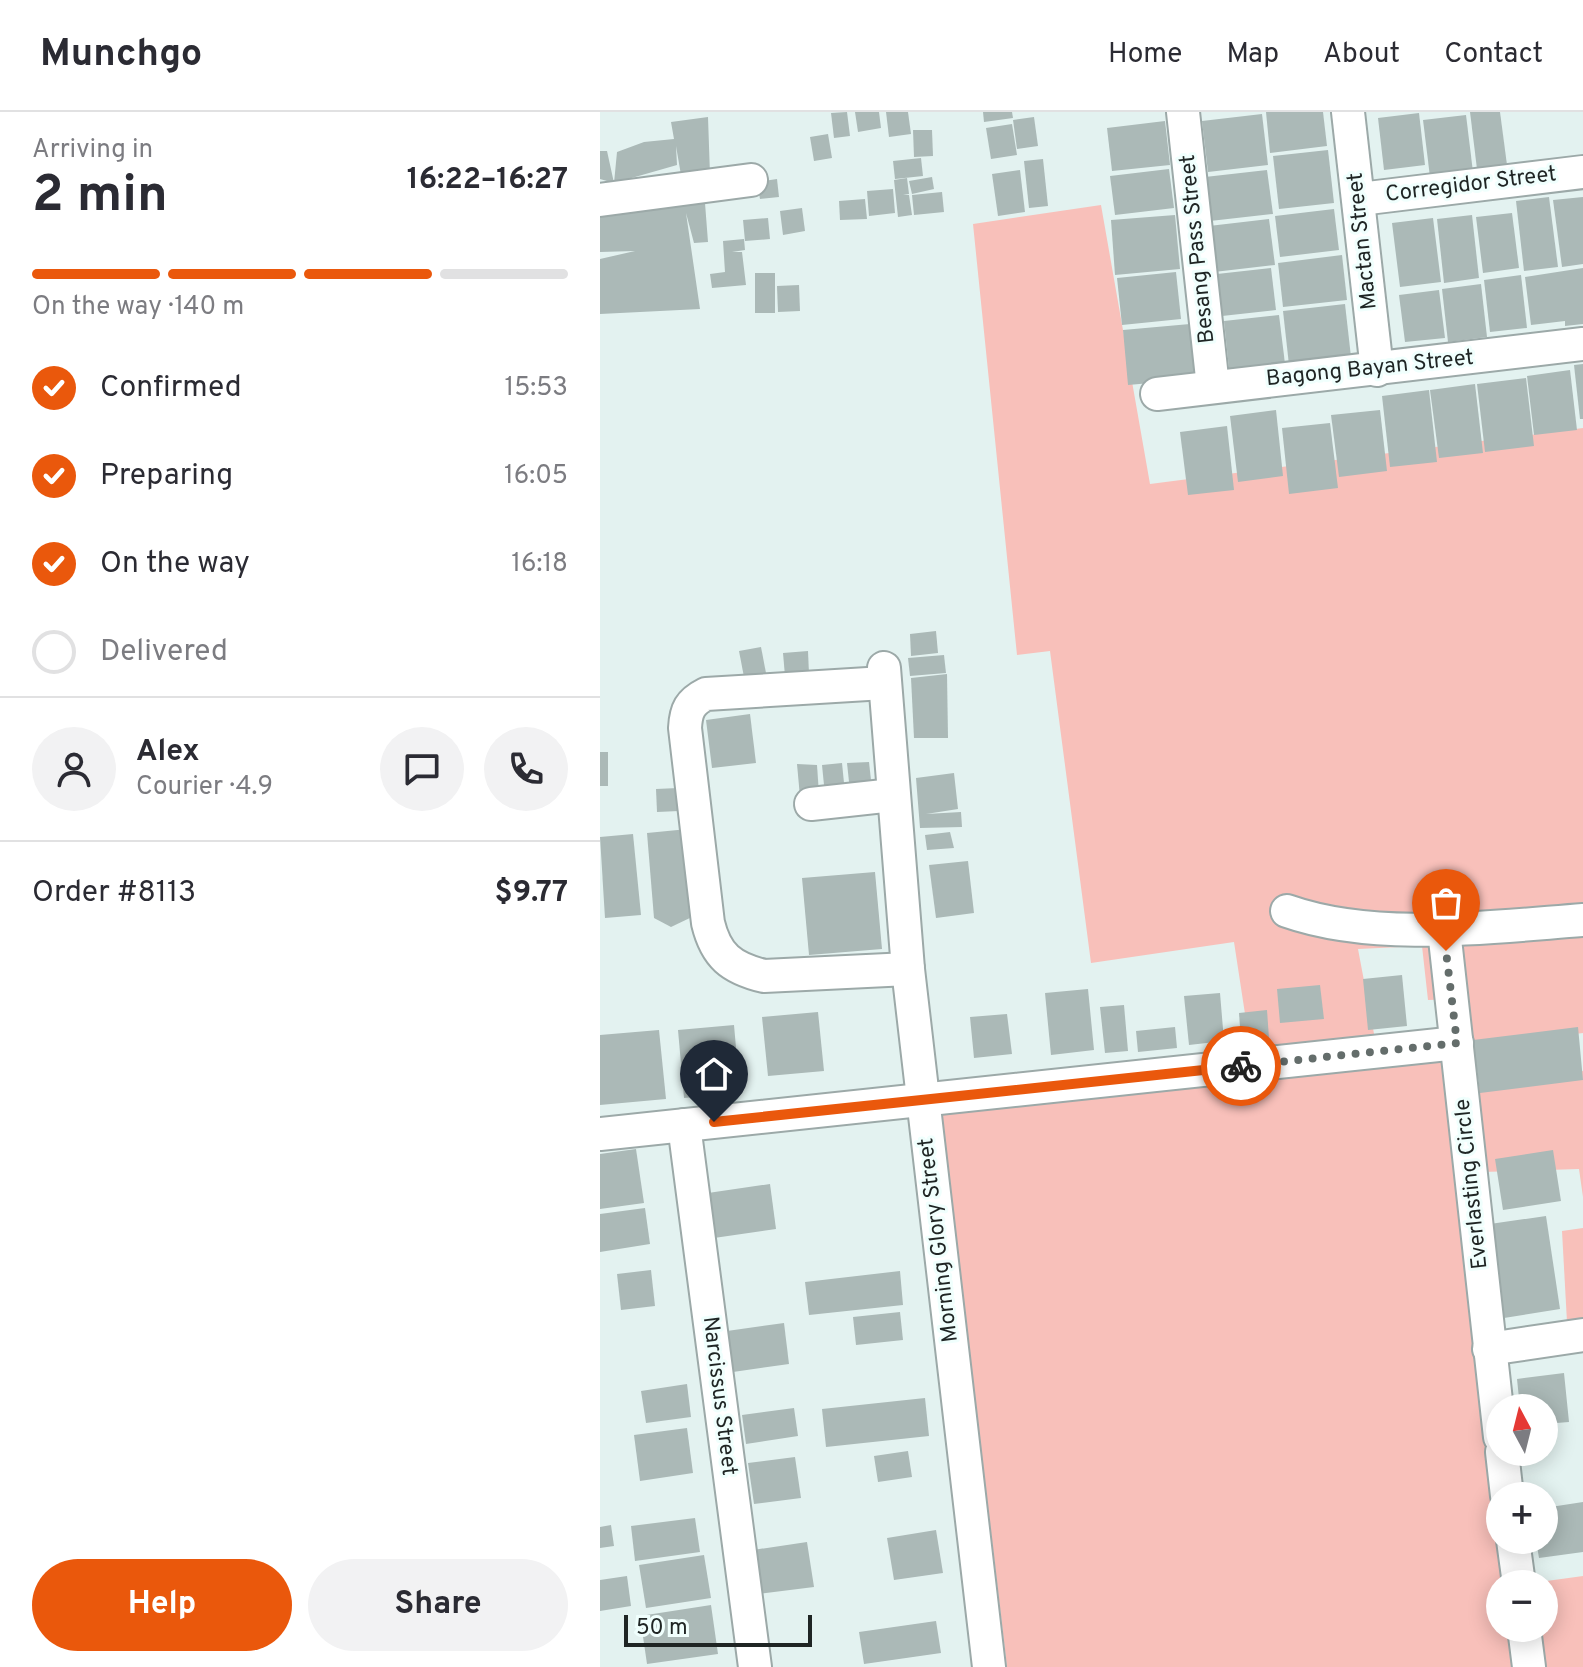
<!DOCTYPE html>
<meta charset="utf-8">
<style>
:root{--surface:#fff;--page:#f2f2f3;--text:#2b2b33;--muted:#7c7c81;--line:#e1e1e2;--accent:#ea580c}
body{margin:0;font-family:Overpass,sans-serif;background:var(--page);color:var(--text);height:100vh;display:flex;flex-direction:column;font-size:30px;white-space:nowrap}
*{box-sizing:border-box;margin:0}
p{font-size:26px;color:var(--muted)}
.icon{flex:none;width:44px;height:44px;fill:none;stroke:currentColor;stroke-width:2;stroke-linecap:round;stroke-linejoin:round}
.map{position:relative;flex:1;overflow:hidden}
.details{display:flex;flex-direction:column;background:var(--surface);width:600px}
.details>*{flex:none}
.needle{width:52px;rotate:353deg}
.fabs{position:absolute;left:886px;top:1282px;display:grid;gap:16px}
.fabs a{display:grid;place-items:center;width:72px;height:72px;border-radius:50%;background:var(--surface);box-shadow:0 4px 20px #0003;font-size:40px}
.scale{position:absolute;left:24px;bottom:20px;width:188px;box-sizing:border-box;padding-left:8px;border:4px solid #1f2524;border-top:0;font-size:22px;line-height:28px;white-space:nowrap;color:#1f2524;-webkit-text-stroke:6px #f0fffd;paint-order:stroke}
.pin{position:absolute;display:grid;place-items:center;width:68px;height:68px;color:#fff;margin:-82px -34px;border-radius:50% 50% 50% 0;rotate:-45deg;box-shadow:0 0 8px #0007}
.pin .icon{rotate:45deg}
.courier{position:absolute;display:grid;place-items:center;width:80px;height:80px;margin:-40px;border:6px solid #ea580c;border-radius:50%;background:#fff;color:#222;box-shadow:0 2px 10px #0007}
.headline em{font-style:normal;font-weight:700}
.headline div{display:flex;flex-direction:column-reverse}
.headline{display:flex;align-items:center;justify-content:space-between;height:136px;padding:0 32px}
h1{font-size:52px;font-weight:700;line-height:60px}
.bar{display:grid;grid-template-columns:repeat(4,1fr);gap:12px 8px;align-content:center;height:96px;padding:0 32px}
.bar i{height:10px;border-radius:6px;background:var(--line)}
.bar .selected{background:var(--accent)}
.bar p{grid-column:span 4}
.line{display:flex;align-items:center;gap:20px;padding:0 32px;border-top:2px solid var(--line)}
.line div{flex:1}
.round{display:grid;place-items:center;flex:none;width:84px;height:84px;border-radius:42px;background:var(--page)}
ol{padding:0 32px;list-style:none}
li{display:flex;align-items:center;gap:24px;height:88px}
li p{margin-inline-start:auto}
li .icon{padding:8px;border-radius:50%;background:var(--accent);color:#fff;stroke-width:4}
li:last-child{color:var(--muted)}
li i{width:44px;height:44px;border:4px solid var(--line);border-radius:50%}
.primary-button{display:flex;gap:16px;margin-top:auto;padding:16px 32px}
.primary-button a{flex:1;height:92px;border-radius:48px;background:var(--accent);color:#fff;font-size:32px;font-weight:700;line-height:92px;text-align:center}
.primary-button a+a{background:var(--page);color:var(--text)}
header{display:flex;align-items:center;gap:48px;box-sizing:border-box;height:112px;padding:0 40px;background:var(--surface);border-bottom:2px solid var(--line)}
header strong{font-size:38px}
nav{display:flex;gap:44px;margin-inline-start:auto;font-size:28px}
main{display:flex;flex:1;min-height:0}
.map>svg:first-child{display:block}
.green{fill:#f8c0ba;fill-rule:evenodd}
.building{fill:#abb9b7}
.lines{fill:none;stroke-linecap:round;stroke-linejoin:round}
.minor-casing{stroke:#9ca9a8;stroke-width:36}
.minor{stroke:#fff;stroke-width:32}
.done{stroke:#646d6b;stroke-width:8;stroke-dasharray:0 14.4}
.route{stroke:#ea580c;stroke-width:10}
.labels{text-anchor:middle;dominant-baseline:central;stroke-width:6;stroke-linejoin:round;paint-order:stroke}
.street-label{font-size:22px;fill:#1f2524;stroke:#f0fffd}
</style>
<header>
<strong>Munchgo</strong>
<nav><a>Home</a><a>Map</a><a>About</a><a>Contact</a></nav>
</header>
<main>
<section class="details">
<div class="headline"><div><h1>2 min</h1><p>Arriving in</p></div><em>16:22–16:27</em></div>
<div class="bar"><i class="selected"></i><i class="selected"></i><i class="selected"></i><i></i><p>On the way · 140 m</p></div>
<ol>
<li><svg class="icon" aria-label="check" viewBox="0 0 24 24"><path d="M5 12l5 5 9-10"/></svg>Confirmed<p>15:53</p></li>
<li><svg class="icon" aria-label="check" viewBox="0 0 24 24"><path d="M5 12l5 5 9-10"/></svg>Preparing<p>16:05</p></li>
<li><svg class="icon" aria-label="check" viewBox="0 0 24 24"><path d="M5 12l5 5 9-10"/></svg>On the way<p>16:18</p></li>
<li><i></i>Delivered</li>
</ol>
<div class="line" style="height:144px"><a class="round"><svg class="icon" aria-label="person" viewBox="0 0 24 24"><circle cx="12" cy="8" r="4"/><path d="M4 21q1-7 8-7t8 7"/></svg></a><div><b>Alex</b><p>Courier · 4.9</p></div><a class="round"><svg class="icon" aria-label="chat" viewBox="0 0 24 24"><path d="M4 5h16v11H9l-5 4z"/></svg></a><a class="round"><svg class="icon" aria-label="phone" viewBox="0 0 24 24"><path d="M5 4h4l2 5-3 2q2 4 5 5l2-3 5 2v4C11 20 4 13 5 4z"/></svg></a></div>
<div class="line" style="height:104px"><div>Order #8113</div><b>$9.77</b></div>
<div class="primary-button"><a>Help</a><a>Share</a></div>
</section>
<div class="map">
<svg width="983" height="1555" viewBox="0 0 983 1555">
<rect width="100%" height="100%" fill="#e3f2f0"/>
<g class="green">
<path d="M501,93L550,372L983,316V921L864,936L870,974L983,959V1085L979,1057L882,1060L900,1428L932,1471L983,1464V1555H407L341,1001L863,936L857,887L828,888L822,834L758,837L775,927L651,941L634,830L491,851L450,539L417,543L373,112ZM900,1472H944V1516H900Z"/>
<path d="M983,1116V1208L967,1210L962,1119Z"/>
</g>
<g class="building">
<path d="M247,0L250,24L234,26L231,1Z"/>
<path d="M255,0H279L281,16L258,20Z"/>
<path d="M286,0H308L311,22L289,25Z"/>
<path d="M383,0H412L413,6L384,10Z"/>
<path d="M666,0H723L727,34L670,41Z"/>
<path d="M870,0H900L907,53L877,57Z"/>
<path d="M819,1L825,53L784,58L778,6Z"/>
<path d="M662,2L668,53L608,60L602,9Z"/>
<path d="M866,3L873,60L830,65L823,8Z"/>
<path d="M108,5L110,63H81L76,34L77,53L14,71L17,40L44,30L74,27L71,10Z"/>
<path d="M434,5L438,34L417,37L413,8Z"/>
<path d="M565,9L570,53L512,59L507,16Z"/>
<path d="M412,12L417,43L391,47L386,16Z"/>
<path d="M313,18H332L333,44L314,45Z"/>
<path d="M228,22L232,46L214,49L210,25Z"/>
<path d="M728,38L734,91L679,97L673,44Z"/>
<path d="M0,39H7L14,71L0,67Z"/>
<path d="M321,46L323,64L295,67L293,49Z"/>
<path d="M443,47L448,94L429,96L424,49Z"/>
<path d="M569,57L574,96L515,103L510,64Z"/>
<path d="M420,58L425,100L398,104L392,62Z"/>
<path d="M667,58L673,102L610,109L605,65Z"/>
<path d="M332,65L334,77L312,82L309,69Z"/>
<path d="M307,66L309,82L303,83H309L312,103L298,105L294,68Z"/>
<path d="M177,67L179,85L160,87L157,70Z"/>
<path d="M293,77L295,101L269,104L267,79Z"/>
<path d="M104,78L108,130L94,131L86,101L100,197L0,202V147L35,139L0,140V97Z"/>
<path d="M342,80L344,100L314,103L312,83Z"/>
<path d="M949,85L958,155L924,159L916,89Z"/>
<path d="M983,85V152L962,155L953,88Z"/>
<path d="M265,87L267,107L240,108L239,89Z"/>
<path d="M202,96L205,119L183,123L180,99Z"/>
<path d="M734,97L739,138L680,145L675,104Z"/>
<path d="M912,101L919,156L883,161L876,105Z"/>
<path d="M575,103L580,157L515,163L511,108Z"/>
<path d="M872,103L879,166L844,171L837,107Z"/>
<path d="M168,106L170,127L145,129L143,108Z"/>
<path d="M833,106L841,170L800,175L792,111Z"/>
<path d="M669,107L675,153L614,160L609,114Z"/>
<path d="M144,127L145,138L132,140H142L146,173L112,176L110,162L125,160L123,129Z"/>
<path d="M742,143L747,188L683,195L678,151Z"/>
<path d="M671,156L676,198L622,204L617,162Z"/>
<path d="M983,156V212L965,214V209L931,213L925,165Z"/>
<path d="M576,160L581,207L522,213L517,166Z"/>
<rect x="155" y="161" width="20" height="40"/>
<path d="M921,163L927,216L890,220L884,168Z"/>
<path d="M881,172L887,225L848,230L842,177Z"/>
<path d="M199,173L200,199L178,200L177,174Z"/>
<path d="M839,178L845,226L805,230L799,183Z"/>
<path d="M745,192L751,245L689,253L683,199Z"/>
<path d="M679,203L686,260L630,266L624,209Z"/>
<path d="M590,212L596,267L528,273L523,218Z"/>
<path d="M983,252V307H980L974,253Z"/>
<path d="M970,258L977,318L934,323L927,264Z"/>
<path d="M926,266L934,334L885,340L877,272Z"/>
<path d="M875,272L883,341L839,346L830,278Z"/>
<path d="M829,278L837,350L790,355L782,284Z"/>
<path d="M676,298L683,364L638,370L630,304Z"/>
<path d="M780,298L787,359L739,365L731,303Z"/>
<path d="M730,311L738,376L689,382L682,316Z"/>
<path d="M627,314L634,378L588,383L580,320Z"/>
<path d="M336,519L338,541L311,544L310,522Z"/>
<path d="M161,535L166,561L144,565L139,539Z"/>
<path d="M208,539L209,562L185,564L183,541Z"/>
<path d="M344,543L346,561L310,564L308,546Z"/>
<path d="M347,562L348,626H314L311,566Z"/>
<path d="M150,602L156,651L112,656L106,608Z"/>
<rect x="0" y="640" width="8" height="34"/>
<path d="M269,650L272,677L250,679L247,651Z"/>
<path d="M242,651L245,681L225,683L222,653Z"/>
<path d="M197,652L217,653L219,682L200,685Z"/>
<path d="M354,661L358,697L326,702L361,700L362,715L320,716L316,666Z"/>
<path d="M78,676L79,699L57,700L56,677Z"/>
<path d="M88,717L94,804L71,815L54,806L47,721Z"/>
<path d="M350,720L354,736L327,738L325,723Z"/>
<path d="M33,722L41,803L5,806L0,725Z"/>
<path d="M368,749L374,801L336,806L329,753Z"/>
<path d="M275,760L282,837L209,843L202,766Z"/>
<path d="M802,863L807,914L768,918L763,867Z"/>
<path d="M720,873L724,907L680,911L677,877Z"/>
<path d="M488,877L494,938L451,943L445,881Z"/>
<path d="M620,881L624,929L589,933L584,884Z"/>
<path d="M524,893L528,939L505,941L500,895Z"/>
<path d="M667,898L669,926L641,929L639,901Z"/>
<path d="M218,900L224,959L168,964L162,905Z"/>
<path d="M407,902L412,942L374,946L370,905Z"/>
<path d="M134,913L140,981L84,986L78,918Z"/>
<path d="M575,915L577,936L538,940L536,919Z"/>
<path d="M978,915L983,968L880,981L873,928Z"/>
<path d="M59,918L66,987L0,993V923Z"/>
<path d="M36,1037L44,1091L0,1097V1042Z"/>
<path d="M953,1038L961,1089L903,1098L895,1047Z"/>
<path d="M170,1072L176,1117L114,1126L108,1081Z"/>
<path d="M45,1096L50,1132L0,1140V1102Z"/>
<path d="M946,1104L960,1197L904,1206L890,1112Z"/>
<path d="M51,1158L55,1194L21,1198L17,1162Z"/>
<path d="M300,1159L303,1193L209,1203L205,1170Z"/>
<path d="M300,1200L303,1228L256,1233L253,1205Z"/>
<path d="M184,1211L189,1252L133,1260L127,1219Z"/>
<path d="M964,1261L969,1310L944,1312V1296H920L917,1267Z"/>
<path d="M87,1272L91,1305L46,1311L41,1279Z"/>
<path d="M325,1286L329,1324L226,1335L222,1297Z"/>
<path d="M194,1296L198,1324L146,1332L142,1303Z"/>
<path d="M87,1316L93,1361L40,1369L34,1323Z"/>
<path d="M308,1339L312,1365L278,1370L274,1344Z"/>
<path d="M195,1345L201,1386L154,1392L148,1351Z"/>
<path d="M983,1390V1440L939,1446L936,1428H944V1396Z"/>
<path d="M95,1406L100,1440L35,1449L31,1414Z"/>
<path d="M11,1413L14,1434L0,1436V1415Z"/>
<path d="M336,1418L343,1461L294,1468L287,1426Z"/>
<path d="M207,1430L214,1475L159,1482L153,1438Z"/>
<path d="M104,1443L111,1486L46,1496L39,1453Z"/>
<path d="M27,1464L31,1494L0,1499V1468Z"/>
<path d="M111,1493L118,1542L47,1552L40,1504Z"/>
<path d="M336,1509L341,1541L264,1552L259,1520Z"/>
</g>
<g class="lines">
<defs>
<g id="minor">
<path d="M583,0L613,275"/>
<path d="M748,0L777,258"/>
<path d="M760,87L983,60"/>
<path d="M0,88L151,68"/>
<path d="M557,282L983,232"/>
<path d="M284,556L308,857L389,1555"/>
<path d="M284,571L106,582C90,590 86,598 85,616L108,811C116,844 131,856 164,864L308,857"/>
<path d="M211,692L293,683"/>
<path d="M687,799C775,830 891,815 983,808"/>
<path d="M844,818L900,1325"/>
<path d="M84,1013L155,1555"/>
<path d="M0,1022L857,931"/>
<path d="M889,1237L983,1223"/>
<path d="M902,1340L907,1384"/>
<path d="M913,1428L919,1472"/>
<path d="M924,1516L929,1555"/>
</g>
</defs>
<use href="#minor" class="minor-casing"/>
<use href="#minor" class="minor"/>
</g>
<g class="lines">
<path class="done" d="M641,954L857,931L846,839"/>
<path class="route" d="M114,1010L641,954"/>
</g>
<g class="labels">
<g class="street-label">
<text transform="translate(871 73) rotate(-7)">Corregidor Street</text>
<text transform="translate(763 129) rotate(-96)">Mactan Street</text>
<text transform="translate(598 137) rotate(-96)">Besang Pass Street</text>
<text transform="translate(770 257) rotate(-6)">Bagong Bayan Street</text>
<text transform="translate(872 1072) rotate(-96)">Everlasting Circle</text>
<text transform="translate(339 1128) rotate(-97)">Morning Glory Street</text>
<text transform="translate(119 1284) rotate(83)">Narcissus Street</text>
</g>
</g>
</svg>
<div class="fabs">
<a><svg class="needle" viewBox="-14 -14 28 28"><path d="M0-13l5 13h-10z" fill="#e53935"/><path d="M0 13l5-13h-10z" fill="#7c7c81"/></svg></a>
<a>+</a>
<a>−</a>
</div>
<div class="scale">50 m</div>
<div class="pin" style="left:846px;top:839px;background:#ea580c"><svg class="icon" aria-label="bag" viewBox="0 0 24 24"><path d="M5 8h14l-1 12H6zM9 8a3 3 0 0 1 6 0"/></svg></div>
<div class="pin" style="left:114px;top:1010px;background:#1f2937"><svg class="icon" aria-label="home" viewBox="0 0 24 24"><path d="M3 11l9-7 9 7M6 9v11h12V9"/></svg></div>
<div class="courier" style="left:641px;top:954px"><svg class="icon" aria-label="bike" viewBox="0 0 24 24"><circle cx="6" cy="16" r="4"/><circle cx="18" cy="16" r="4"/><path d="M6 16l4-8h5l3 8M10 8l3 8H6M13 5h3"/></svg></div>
</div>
</main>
